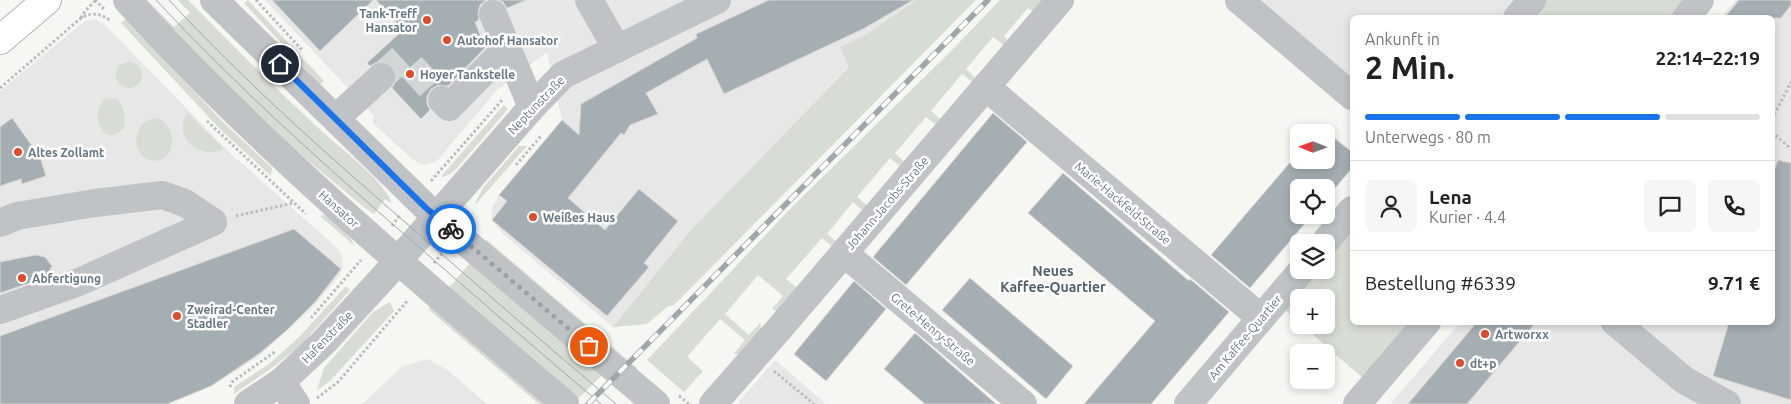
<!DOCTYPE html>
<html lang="de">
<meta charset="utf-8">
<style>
:root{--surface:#fff;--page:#f6f6f6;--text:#222;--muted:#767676;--line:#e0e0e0;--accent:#1a73e8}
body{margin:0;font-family:Ubuntu,sans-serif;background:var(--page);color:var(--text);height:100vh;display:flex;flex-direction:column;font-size:19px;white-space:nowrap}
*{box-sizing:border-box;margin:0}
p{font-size:16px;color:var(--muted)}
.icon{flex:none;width:28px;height:28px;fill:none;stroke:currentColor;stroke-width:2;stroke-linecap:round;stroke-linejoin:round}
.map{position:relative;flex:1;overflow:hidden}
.side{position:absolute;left:1350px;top:15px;width:425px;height:310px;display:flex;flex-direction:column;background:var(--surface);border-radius:8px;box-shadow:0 2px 8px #0003}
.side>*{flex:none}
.needle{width:32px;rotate:271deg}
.buttons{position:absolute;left:1290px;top:124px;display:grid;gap:10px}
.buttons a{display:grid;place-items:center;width:45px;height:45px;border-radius:8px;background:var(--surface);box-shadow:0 2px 8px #0003;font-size:25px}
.pin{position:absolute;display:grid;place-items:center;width:42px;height:42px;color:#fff;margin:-21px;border:2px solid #fff;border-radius:50%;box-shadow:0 1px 5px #0007}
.courier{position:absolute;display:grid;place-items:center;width:50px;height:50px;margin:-25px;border:4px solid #1a73e8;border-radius:50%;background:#fff;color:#222;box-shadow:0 1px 6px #0007}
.summary em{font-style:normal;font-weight:600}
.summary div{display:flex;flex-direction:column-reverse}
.summary{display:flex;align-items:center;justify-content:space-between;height:85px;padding:0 15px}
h1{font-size:32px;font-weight:600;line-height:38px}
.bar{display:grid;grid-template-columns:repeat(4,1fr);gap:8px 5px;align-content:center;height:60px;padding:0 15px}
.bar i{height:6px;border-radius:4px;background:var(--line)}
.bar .active{background:var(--accent)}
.bar p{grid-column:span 4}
.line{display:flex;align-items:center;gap:12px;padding:0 15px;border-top:1px solid var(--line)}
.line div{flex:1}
.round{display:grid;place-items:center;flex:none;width:52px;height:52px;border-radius:8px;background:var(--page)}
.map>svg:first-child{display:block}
.built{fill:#e6e7e6}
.green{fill:#d7dcd4}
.building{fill:#a5aeb3;stroke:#d7d7d5}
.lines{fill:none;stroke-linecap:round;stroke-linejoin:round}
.minor-tunnel{stroke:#d2d6d6;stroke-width:28;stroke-dasharray:28 14;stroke-linecap:butt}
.major-casing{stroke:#b2b7ba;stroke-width:30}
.path{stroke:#b9bcbe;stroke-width:3;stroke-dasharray:2.5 2.5;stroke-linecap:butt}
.minor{stroke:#bfc3c6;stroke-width:28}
.major{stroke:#fff;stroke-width:28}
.tram{stroke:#a0a7ab;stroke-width:1}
.rail-casing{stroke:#a0a7ab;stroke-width:5.5}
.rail{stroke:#fff;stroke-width:4;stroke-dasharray:11;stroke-linecap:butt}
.done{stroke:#98a3a9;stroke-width:5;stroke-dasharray:0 9}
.route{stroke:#1a73e8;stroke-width:6}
.poi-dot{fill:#dd4c2b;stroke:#fff;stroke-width:2}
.labels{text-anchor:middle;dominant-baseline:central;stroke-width:5;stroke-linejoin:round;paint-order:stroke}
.poi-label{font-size:12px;font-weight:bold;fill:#667782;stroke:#fff;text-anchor:start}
.street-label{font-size:12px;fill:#667782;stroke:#fff}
.neighbourhood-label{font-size:14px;font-weight:bold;fill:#536068;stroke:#fff}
</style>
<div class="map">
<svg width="1791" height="404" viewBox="0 0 1791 404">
<rect width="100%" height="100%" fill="#f6f6f2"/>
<g class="built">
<path d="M265,0H916L865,35L841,47L849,67L690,231L613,327L503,234L492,220V208L499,195L562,120L547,52L496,91L436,162L423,165L412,159L373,123L374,116Z"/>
<path d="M1247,0H1543L1528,17L1352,18V92Z"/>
<path d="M1736,0H1791V404H1390L1460,323L1772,322V18L1721,17Z"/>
<path d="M94,19L103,23L229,152L336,247L342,256L343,266L340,275L310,310L259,356L210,387L169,404H0V91L85,21Z"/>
<path d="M428,359L450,372L487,404H362L403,366Z"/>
<path d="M775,360L826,404H737Z"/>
</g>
<g class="green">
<path d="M144,0H147L174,27L190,13L178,0H188C229,42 270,83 313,123C334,144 379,175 391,201L390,203L385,199L374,214L365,208L247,110Z"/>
<path d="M248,0L324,81L320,85L244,3Z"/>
<path d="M916,0H976L674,305L667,307L647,324L613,327L690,231L849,67L840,47L865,35Z"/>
<path d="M1000,0H1046L1035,13L1028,8L1004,36L1010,42L1006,47L993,37L966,69L978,80L975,84L962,74L931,111L943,122L939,127L926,117L895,153L908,165L903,169L890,158L857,197L870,208L865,213L853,202L827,234L839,244L835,249L822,238L786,279L799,290L780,313L772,309L783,296L758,275L725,314L749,335L760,323L762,331L744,354H734L745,340L720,319L687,357L703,371L684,392L647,360L793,206L952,50Z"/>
<path d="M1543,0H1687L1672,17L1528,18Z"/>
<path d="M126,18L221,120L272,168L271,176L219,128L121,23Z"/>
<circle cx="129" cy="75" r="13"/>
<path d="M105,98L117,99C125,108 126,116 124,128C102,150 89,113 105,98Z"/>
<path d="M504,105L508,109L458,167L450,174L443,177L442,175Z"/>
<path d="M188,113L224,149C201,161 170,136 188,113Z"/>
<path d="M157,118C170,123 175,138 170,151C164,163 147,164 140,153C130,137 140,120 157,118Z"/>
<path d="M519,146H527L476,204L475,203L483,188Z"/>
<path d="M327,214L348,234L355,246L320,216Z"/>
<path d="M1352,226V322L1413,323L1365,380L1302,325H1326V298H1299V322L1284,309L1316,270H1326V258Z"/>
<path d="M487,240L637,368L633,373L484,246Z"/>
<path d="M471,262L602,375L577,400L447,290Z"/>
<path d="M346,286L350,290L302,344L272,368L234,394V387L269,364L299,337Z"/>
<path d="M390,302L394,311L329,382L317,390L324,368L373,312Z"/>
<path d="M432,305L549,404H539L428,309Z"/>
</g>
<g class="building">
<path d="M272,0H373L320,51Z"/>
<path d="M376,0H486L480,5L478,13L479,20L475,22L485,48L448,86L438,85L431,89L427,96V104L430,110L421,119L392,88L396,81V74L392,66L385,62H377L370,66L367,63L403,30Z"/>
<path d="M499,0H526L507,8L503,2Z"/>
<path d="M769,0H913L863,29L724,94L707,59L646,93L658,114L630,125L624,135L621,133L568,198L605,230L639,189L678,221L644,263L649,267L607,316L492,220L507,201L499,195L562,120L579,135L581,104L697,38L696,34Z"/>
<path d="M1739,0H1791V5L1781,18H1724Z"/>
<path d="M993,113L1027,142L906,285L873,257Z"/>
<path d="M12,118L40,157L46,176L22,184L21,179L0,186V127Z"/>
<path d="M1320,127L1352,152V168L1326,199V188H1299V215H1312L1250,288L1211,255L1299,152V160H1326V132H1315Z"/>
<path d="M1778,160L1791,163V400L1713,376L1729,322H1772V177Z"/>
<path d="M1063,173L1189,281L1190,279L1229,312L1151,404H1084L1155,321L1028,213Z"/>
<path d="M294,229L341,269L315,302L287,330L260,353L211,386L167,404H0V336Z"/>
<path d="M35,255L45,257L52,266L48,274L44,278L0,293V262Z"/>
<path d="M970,278L1073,366L1046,399L942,310Z"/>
<path d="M854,281L886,309L826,381L794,354Z"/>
<path d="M1477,322H1536L1467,404H1408Z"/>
<path d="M915,333L931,347L996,404H925L884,369Z"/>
</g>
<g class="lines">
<path class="minor-tunnel" d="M381,77L403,57L442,100"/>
<defs>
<path id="major" d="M0,40L47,0"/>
</defs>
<use href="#major" class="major-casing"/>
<g class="path">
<path d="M95,0L104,9"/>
<path d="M256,0L303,51"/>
<path d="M81,18L85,11L96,0"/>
<path d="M0,88L81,18C92,12 100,13 111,21"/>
<path d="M1772,119L1791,82"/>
<path d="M207,121L306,214"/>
<path d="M1772,132L1791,149"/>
<path d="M516,165L541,136"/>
<path d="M431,181L503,99"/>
<path d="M236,216L293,203"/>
<path d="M392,226L400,215"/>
<path d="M434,263L443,252"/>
<path d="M311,318L361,260"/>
<path d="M774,371L814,404"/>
<path d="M230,387L232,382L276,351"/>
<path d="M679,396L689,404"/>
<path d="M317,398L338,382L408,300"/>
</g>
<g class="minor">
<path d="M127,0C261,147 413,275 565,404"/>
<path d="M214,0L436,217L656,404"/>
<path d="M589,0L617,49"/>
<path d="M1239,0L1352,96"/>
<path d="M493,14L532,107"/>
<path d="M1517,18L1532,0"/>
<path d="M1686,18L1700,0"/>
<path d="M986,87L1261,318"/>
<path d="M442,100L449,107L507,48"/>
<path d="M336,118L381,77"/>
<path d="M0,223L17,216L95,203L162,195L185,203L213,222"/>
<path d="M1325,242L1352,210"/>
<path d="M844,253L1023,404"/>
<path d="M0,310L79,282L213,222"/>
<path d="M1615,322L1684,380L1727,404"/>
<path d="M281,382L296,404"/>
<path d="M248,404L281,382L323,343L382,279L532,107L563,75L717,0"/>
<path d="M713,404L779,329L1060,0"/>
<path d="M1188,404L1302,270"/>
<path d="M1357,404L1427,322"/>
</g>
<use href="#major" class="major"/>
<g class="tram">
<path d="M156,0C236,86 323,164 412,241C475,296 537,350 601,404"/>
<path d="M169,0C243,80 324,152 406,223C476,284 546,345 616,404"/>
</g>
<defs>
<path id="rail" d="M588,404L988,0"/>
</defs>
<use href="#rail" class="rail-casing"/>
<use href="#rail" class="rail"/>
</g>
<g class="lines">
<path class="done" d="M451,229L589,346"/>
<path class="route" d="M280,64L426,208L451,229"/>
</g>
<g class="poi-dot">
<circle cx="427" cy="20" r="5"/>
<circle cx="447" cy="40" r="5"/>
<circle cx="410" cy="74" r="5"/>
<circle cx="18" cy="152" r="5"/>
<circle cx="533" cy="217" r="5"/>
<circle cx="22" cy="278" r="5"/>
<circle cx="177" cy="316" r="5"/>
<circle cx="1485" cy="334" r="5"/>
<circle cx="1460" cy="363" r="5"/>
</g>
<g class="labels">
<g class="poi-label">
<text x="417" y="13" text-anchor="end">Tank-Treff<tspan x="417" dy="14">Hansator</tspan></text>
<text x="457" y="40">Autohof Hansator</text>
<text x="420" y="74">Hoyer Tankstelle</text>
<text x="28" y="152">Altes Zollamt</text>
<text x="543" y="217">Weißes Haus</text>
<text x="32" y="278">Abfertigung</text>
<text x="187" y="309">Zweirad-Center<tspan x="187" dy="14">Stadler</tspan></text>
<text x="1495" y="334">Artworxx</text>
<text x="1470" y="363">dt+p</text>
</g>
<g class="street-label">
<text transform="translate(536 105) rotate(-46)">Neptunstraße</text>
<text transform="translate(887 203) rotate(-49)">Johann-Jacobs-Straße</text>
<text transform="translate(1123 203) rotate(40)">Marie-Hackfeld-Straße</text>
<text transform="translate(339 209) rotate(42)">Hansator</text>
<text transform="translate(933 329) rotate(40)">Grete-Henry-Straße</text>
<text transform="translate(327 337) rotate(-46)">Hafenstraße</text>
<text transform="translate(1245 337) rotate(-50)">Am Kaffee-Quartier</text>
</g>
<g class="neighbourhood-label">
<text x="1053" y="271">Neues<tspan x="1053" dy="16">Kaffee-Quartier</tspan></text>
</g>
</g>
</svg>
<div class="buttons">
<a><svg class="needle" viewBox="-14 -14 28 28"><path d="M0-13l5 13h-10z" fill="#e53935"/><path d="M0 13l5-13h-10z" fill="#767676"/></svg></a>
<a><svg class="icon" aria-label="locate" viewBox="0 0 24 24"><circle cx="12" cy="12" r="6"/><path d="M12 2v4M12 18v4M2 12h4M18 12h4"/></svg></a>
<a><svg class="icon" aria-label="layers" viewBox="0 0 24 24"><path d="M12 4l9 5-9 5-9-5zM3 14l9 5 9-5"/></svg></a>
<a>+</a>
<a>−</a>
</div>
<div class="pin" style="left:589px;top:346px;background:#ea580c"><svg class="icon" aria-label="bag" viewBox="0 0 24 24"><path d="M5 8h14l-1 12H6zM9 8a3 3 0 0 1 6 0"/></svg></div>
<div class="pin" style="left:280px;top:64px;background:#1f2937"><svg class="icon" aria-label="home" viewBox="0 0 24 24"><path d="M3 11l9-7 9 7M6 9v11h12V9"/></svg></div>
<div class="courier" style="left:451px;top:229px"><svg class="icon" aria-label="bike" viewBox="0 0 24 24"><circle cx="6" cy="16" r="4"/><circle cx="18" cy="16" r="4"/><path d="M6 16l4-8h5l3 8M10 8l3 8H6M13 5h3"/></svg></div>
<section class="side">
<div class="summary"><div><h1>2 Min.</h1><p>Ankunft in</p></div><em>22:14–22:19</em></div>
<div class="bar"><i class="active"></i><i class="active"></i><i class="active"></i><i></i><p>Unterwegs · 80 m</p></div>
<div class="line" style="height:90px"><a class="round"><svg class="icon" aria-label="person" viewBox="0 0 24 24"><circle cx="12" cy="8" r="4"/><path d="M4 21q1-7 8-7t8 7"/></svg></a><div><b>Lena</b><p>Kurier · 4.4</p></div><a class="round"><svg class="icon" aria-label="chat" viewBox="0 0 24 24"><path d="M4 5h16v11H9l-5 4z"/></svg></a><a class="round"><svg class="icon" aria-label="phone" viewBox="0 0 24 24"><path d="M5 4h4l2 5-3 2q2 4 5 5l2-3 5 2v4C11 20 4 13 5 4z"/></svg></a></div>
<div class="line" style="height:65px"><div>Bestellung #6339</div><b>9.71 €</b></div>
</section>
</div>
